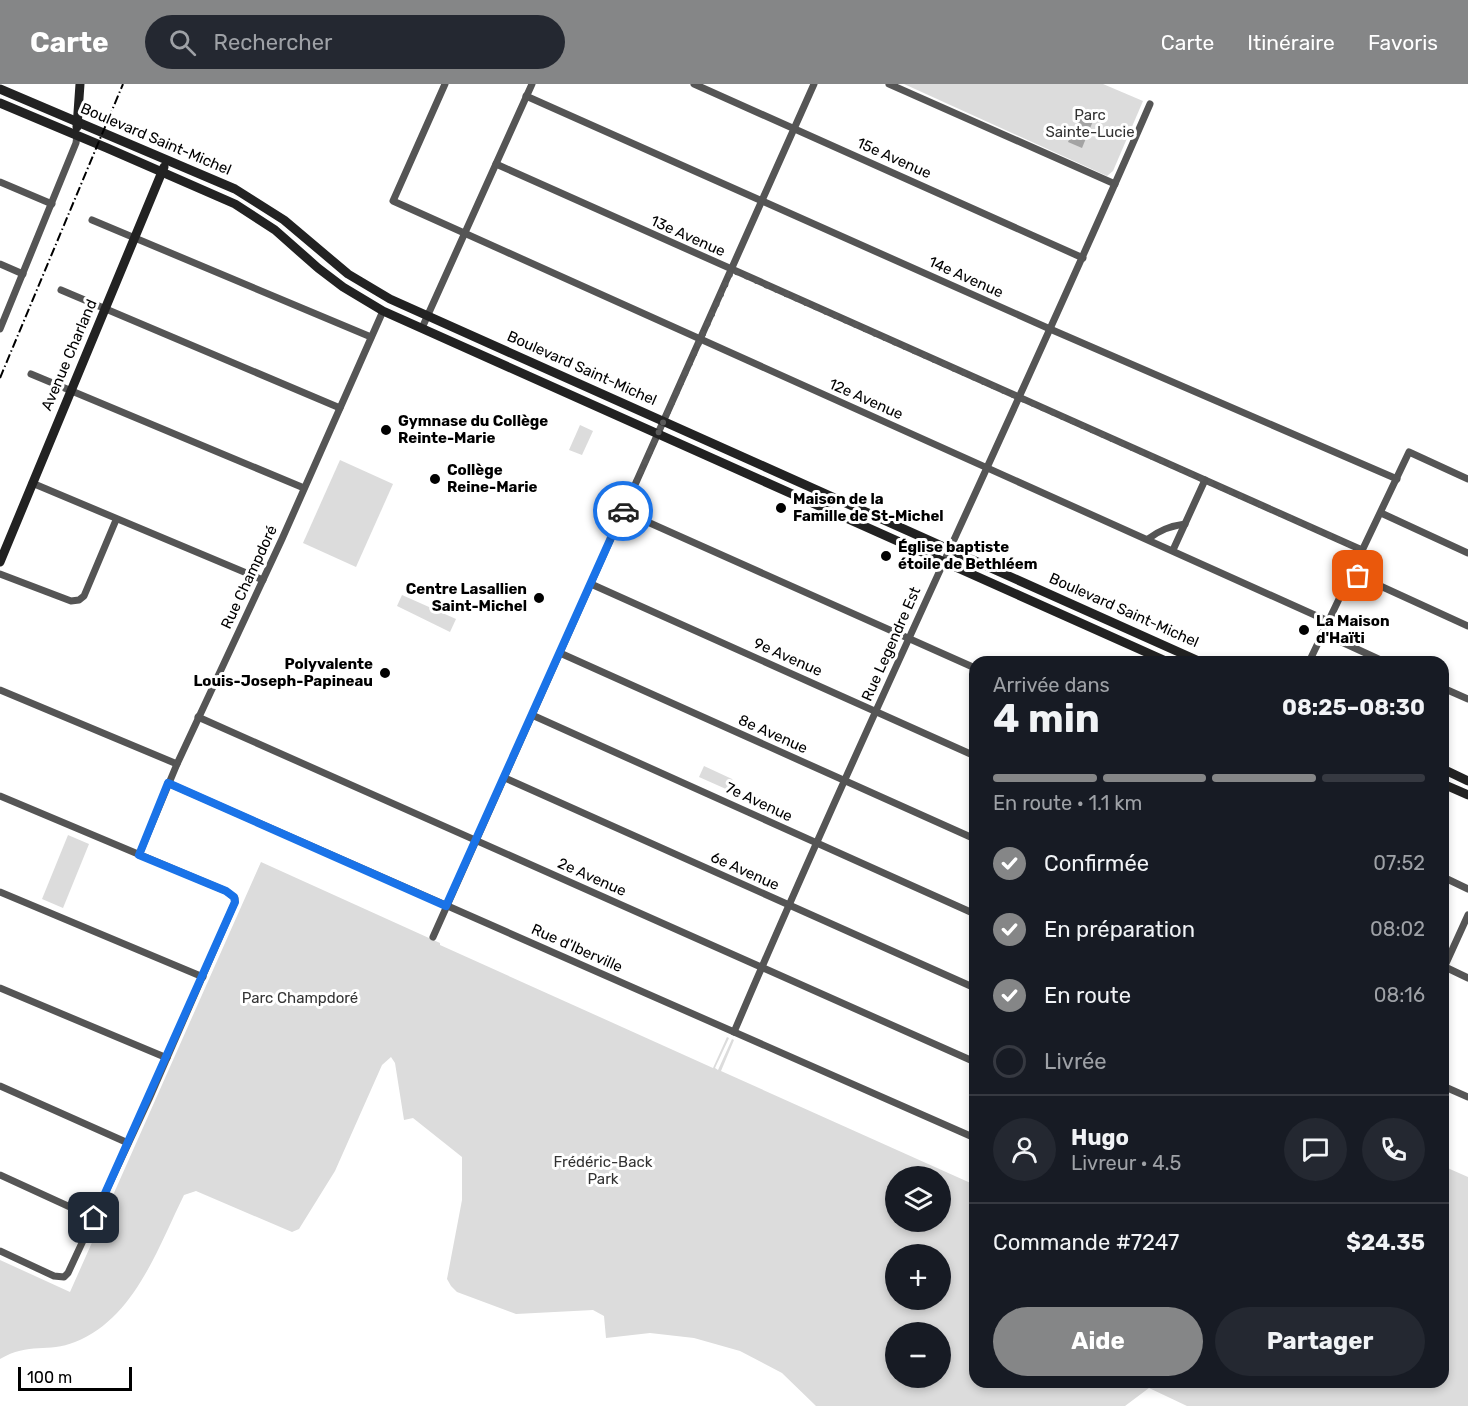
<!DOCTYPE html>
<html lang="fr">
<meta charset="utf-8">
<style>
:root{--surface:#171b24;--page:#242831;--text:#f1f3f6;--muted:#9ea1a6;--line:#363941;--accent:#858687}
body{margin:0;font-family:Rubik,sans-serif;background:var(--page);color:var(--text);height:100vh;display:flex;flex-direction:column;font-size:22px;white-space:nowrap}
*{box-sizing:border-box;margin:0}
p{font-size:20px;color:var(--muted)}
.icon{flex:none;width:33px;height:33px;fill:none;stroke:currentColor;stroke-width:2;stroke-linecap:round;stroke-linejoin:round}
.map{position:relative;flex:1;overflow:hidden}
.details{position:absolute;left:969px;top:572px;width:480px;height:732px;display:flex;flex-direction:column;background:var(--surface);border-radius:18px;box-shadow:0 3px 9px #0003}
.details>*{flex:none}
.fabs{position:absolute;left:885px;top:1082px;display:grid;gap:12px}
.fabs a{display:grid;place-items:center;width:66px;height:66px;border-radius:50%;background:var(--surface);box-shadow:0 3px 9px #0003;font-size:30px}
.scale{position:absolute;left:18px;bottom:15px;width:114px;box-sizing:border-box;padding-left:6px;border:3px solid #000;border-top:0;font-size:16px;line-height:21px;white-space:nowrap;color:#000;-webkit-text-stroke:4px #fff;paint-order:stroke}
.pin{position:absolute;display:grid;place-items:center;width:51px;height:51px;color:#fff;margin:-26px;border-radius:12px;box-shadow:0 3px 9px #0006}
.courier{position:absolute;display:grid;place-items:center;width:60px;height:60px;margin:-30px;border:4px solid #1a73e8;border-radius:50%;background:#fff;color:#222;box-shadow:0 2px 8px #0007}
.head em{font-style:normal;font-weight:700}
.head div{display:flex;flex-direction:column-reverse}
.head{display:flex;align-items:center;justify-content:space-between;height:102px;padding:0 24px}
h1{font-size:39px;font-weight:700;line-height:45px}
.bar{display:grid;grid-template-columns:repeat(4,1fr);gap:9px 6px;align-content:center;height:72px;padding:0 24px}
.bar i{height:8px;border-radius:4px;background:var(--line)}
.bar .selected{background:var(--accent)}
.bar p{grid-column:span 4}
.line{display:flex;align-items:center;gap:15px;padding:0 24px;border-top:2px solid var(--line)}
.line div{flex:1}
.round{display:grid;place-items:center;flex:none;width:63px;height:63px;border-radius:32px;background:var(--page)}
ol{padding:0 24px;list-style:none}
li{display:flex;align-items:center;gap:18px;height:66px}
li p{margin-inline-start:auto}
li .icon{padding:6px;border-radius:50%;background:var(--accent);color:#fff;stroke-width:4}
li:last-child{color:var(--muted)}
li i{width:33px;height:33px;border:3px solid var(--line);border-radius:50%}
.cta{display:flex;gap:12px;margin-top:auto;padding:12px 24px}
.cta a{flex:1;height:69px;border-radius:36px;background:var(--accent);color:#fff;font-size:24px;font-weight:700;line-height:69px;text-align:center}
.cta a+a{background:var(--page);color:var(--text)}
header{display:flex;align-items:center;gap:36px;box-sizing:border-box;height:84px;padding:0 30px;background:var(--accent);color:#fff}
header strong{font-size:28px}
nav{display:flex;gap:33px;margin-inline-start:auto;font-size:21px}
.search{width:420px;height:54px;background:var(--page);display:flex;align-items:center;gap:15px;box-sizing:border-box;padding:0 21px;border-radius:33px;color:var(--muted);font-size:22px}
.map>svg:first-child{display:block}
.green{fill:#dcdcdc;fill-rule:evenodd}
.water{fill:#a3a3a3}
.lines{fill:none;stroke-linecap:round;stroke-linejoin:round}
.street{stroke:#555;stroke-width:7}
.secondary{stroke:#222;stroke-width:9}
.rail{stroke:#000;stroke-width:2;stroke-dasharray:9 3 1.5 3;stroke-linecap:butt}
.done{stroke:#595959;stroke-width:6;stroke-dasharray:0 10.8}
.route{stroke:#1a73e8;stroke-width:8}
.poi-dot{fill:#000;stroke:#fff;stroke-width:2}
.labels{text-anchor:middle;dominant-baseline:central;stroke-width:6;stroke-linejoin:round;paint-order:stroke}
.park-label{font-size:15px;fill:#333;stroke:#fff}
.street-label{font-size:15px;fill:#000;stroke:#fff}
.poi-label{font-size:15px;font-weight:bold;fill:#000;stroke:#fff;text-anchor:start}
</style>
<header>
<strong>Carte</strong>
<div class="search"><svg class="icon" aria-label="search" viewBox="0 0 24 24"><circle cx="10" cy="10" r="6"/><path d="M15 15l6 6"/></svg>Rechercher</div>
<nav><a>Carte</a><a>Itinéraire</a><a>Favoris</a></nav>
</header>
<div class="map">
<svg width="1468" height="1322" viewBox="0 0 1468 1322">
<rect width="100%" height="100%" fill="#fff"/>
<g class="green">
<path d="M904,0H1103L1143,17L1113,87L1107,92Z"/>
<path d="M580,341L593,347L582,371L569,366Z"/>
<path d="M340,376L393,400L356,483L303,459Z"/>
<path d="M402,511L456,535L450,548L397,522Z"/>
<path d="M704,682L732,695L733,697L730,705H726L699,693Z"/>
<path d="M68,751L89,760L63,824L42,815Z"/>
<path d="M261,778L440,859V861L713,984L727,953L729,954L715,984L718,986L732,955L734,956L721,987L975,1101V1298H1443V1082L1468,1093V1322H1187L1149,1304L1125,1322H816L782,1289L740,1267L694,1254L650,1249L606,1254L604,1232L593,1226L516,1230L457,1208L451,1202L447,1195L462,1116V1073L413,1034L404,1036L395,979L391,973L382,981L335,1087L299,1145L292,1148L196,1107L184,1111C158,1164 134,1235 75,1258C48,1269 29,1258 0,1275V1176L70,1208ZM896,1092H940V1137H896ZM896,1170H940V1215H896ZM896,1248H940V1293H896Z"/>
</g>
<path class="water" d="M1080,32L1093,37L1082,64L1068,58Z"/>
<g class="lines">
<g class="street">
<path d="M445,0L393,117L1328,537"/>
<path d="M694,0L1083,174"/>
<path d="M889,0L1115,100"/>
<path d="M526,12L1050,245L1397,395"/>
<path d="M496,80L1362,466"/>
<path d="M0,98L52,120"/>
<path d="M92,136L371,253"/>
<path d="M0,180L23,190"/>
<path d="M61,206L340,324"/>
<path d="M422,244L532,0"/>
<path d="M0,245L76,59L77,51"/>
<path d="M31,290L304,404"/>
<path d="M32,399L263,496"/>
<path d="M623,427L975,584"/>
<path d="M1381,429L1468,469"/>
<path d="M1148,455C1160,446 1170,442 1185,440"/>
<path d="M1173,466L1205,396"/>
<path d="M1352,489L1468,542"/>
<path d="M0,490L71,517L79,516L84,512L116,436"/>
<path d="M591,500L975,672"/>
<path d="M1322,549L1385,578"/>
<path d="M560,569L975,755"/>
<path d="M1309,578L1409,368L1468,395"/>
<path d="M1443,604L1468,615"/>
<path d="M0,606L177,680"/>
<path d="M532,631L975,830"/>
<path d="M198,633L975,978"/>
<path d="M505,694L975,904"/>
<path d="M168,699L975,1054"/>
<path d="M0,712L226,807L235,814V818L149,1015L68,1189L64,1193L54,1192L0,1167"/>
<path d="M139,771L177,680L282,455L383,227"/>
<path d="M1443,793L1468,805"/>
<path d="M0,808L203,893"/>
<path d="M433,853L814,0"/>
<path d="M1443,882L1468,894"/>
<path d="M1443,886L1468,831"/>
<path d="M0,904L167,974"/>
<path d="M734,948C867,636 1015,331 1150,20"/>
<path d="M0,1002L128,1059"/>
<path d="M1443,1002L1468,1013"/>
<path d="M0,1091L94,1134"/>
</g>
<g class="secondary">
<path d="M0,5L235,105L284,136L348,190L390,215L1201,578"/>
<path d="M0,19L107,64L235,120L275,146L318,184L343,203L383,227L1168,578"/>
<path d="M77,43L80,0"/>
<path d="M0,478L164,83"/>
<path d="M1443,685L1468,697"/>
<path d="M1443,700L1468,711"/>
</g>
<path class="rail" d="M0,294L123,0"/>
</g>
<g class="lines">
<path class="done" d="M623,427L732,186L1362,466L1352,489L1358,492"/>
<path class="route" d="M94,1134L235,818L234,813L226,807L139,771L168,699L446,822L623,427"/>
</g>
<g class="poi-dot">
<circle cx="386" cy="346" r="6"/>
<circle cx="435" cy="395" r="6"/>
<circle cx="781" cy="424" r="6"/>
<circle cx="886" cy="472" r="6"/>
<circle cx="539" cy="514" r="6"/>
<circle cx="1304" cy="546" r="6"/>
<circle cx="385" cy="589" r="6"/>
</g>
<g class="labels">
<g class="park-label">
<text x="1090" y="31">Parc<tspan x="1090" dy="17">Sainte-Lucie</tspan></text>
<text x="300" y="914">Parc Champdoré</text>
<text x="603" y="1078">Frédéric-Back<tspan x="603" dy="17">Park</tspan></text>
</g>
<g class="street-label">
<text transform="translate(156 55) rotate(23)">Boulevard Saint-Michel</text>
<text transform="translate(894 74) rotate(24)">15e Avenue</text>
<text transform="translate(688 152) rotate(24)">13e Avenue</text>
<text transform="translate(966 193) rotate(24)">14e Avenue</text>
<text transform="translate(69 271) rotate(-67)">Avenue Charland</text>
<text transform="translate(582 284) rotate(24)">Boulevard Saint-Michel</text>
<text transform="translate(866 315) rotate(24)">12e Avenue</text>
<text transform="translate(249 493) rotate(-65)">Rue Champdoré</text>
<text transform="translate(1124 526) rotate(24)">Boulevard Saint-Michel</text>
<text transform="translate(891 560) rotate(-66)">Rue Legendre Est</text>
<text transform="translate(788 573) rotate(24)">9e Avenue</text>
<text transform="translate(773 650) rotate(24)">8e Avenue</text>
<text transform="translate(759 718) rotate(25)">7e Avenue</text>
<text transform="translate(745 787) rotate(24)">6e Avenue</text>
<text transform="translate(592 793) rotate(24)">2e Avenue</text>
<text transform="translate(577 864) rotate(24)">Rue d'Iberville</text>
</g>
<g class="poi-label">
<text x="398" y="337">Gymnase du Collège<tspan x="398" dy="17">Reinte-Marie</tspan></text>
<text x="447" y="386">Collège<tspan x="447" dy="17">Reine-Marie</tspan></text>
<text x="793" y="415">Maison de la<tspan x="793" dy="17">Famille de St-Michel</tspan></text>
<text x="898" y="463">Église baptiste<tspan x="898" dy="17">étoile de Bethléem</tspan></text>
<text x="527" y="505" text-anchor="end">Centre Lasallien<tspan x="527" dy="17">Saint-Michel</tspan></text>
<text x="1316" y="537">La Maison<tspan x="1316" dy="17">d'Haïti</tspan></text>
<text x="373" y="580" text-anchor="end">Polyvalente<tspan x="373" dy="17">Louis-Joseph-Papineau</tspan></text>
</g>
</g>
</svg>
<div class="fabs">
<a><svg class="icon" aria-label="layers" viewBox="0 0 24 24"><path d="M12 4l9 5-9 5-9-5zM3 14l9 5 9-5"/></svg></a>
<a>+</a>
<a>−</a>
</div>
<div class="scale">100 m</div>
<div class="pin" style="left:1358px;top:492px;background:#ea580c"><svg class="icon" aria-label="bag" viewBox="0 0 24 24"><path d="M5 8h14l-1 12H6zM9 8a3 3 0 0 1 6 0"/></svg></div>
<div class="pin" style="left:94px;top:1134px;background:#1f2937"><svg class="icon" aria-label="home" viewBox="0 0 24 24"><path d="M3 11l9-7 9 7M6 9v11h12V9"/></svg></div>
<div class="courier" style="left:623px;top:427px"><svg class="icon" aria-label="car" viewBox="0 0 24 24"><path d="M5 17H2v-5l4-1 3-4h7l3 4 3 1v5h-3M9 17h6M6 11h13"/><circle cx="7" cy="17" r="2"/><circle cx="17" cy="17" r="2"/></svg></div>
<section class="details">
<div class="head"><div><h1>4 min</h1><p>Arrivée dans</p></div><em>08:25–08:30</em></div>
<div class="bar"><i class="selected"></i><i class="selected"></i><i class="selected"></i><i></i><p>En route · 1.1 km</p></div>
<ol>
<li><svg class="icon" aria-label="check" viewBox="0 0 24 24"><path d="M5 12l5 5 9-10"/></svg>Confirmée<p>07:52</p></li>
<li><svg class="icon" aria-label="check" viewBox="0 0 24 24"><path d="M5 12l5 5 9-10"/></svg>En préparation<p>08:02</p></li>
<li><svg class="icon" aria-label="check" viewBox="0 0 24 24"><path d="M5 12l5 5 9-10"/></svg>En route<p>08:16</p></li>
<li><i></i>Livrée</li>
</ol>
<div class="line" style="height:108px"><a class="round"><svg class="icon" aria-label="person" viewBox="0 0 24 24"><circle cx="12" cy="8" r="4"/><path d="M4 21q1-7 8-7t8 7"/></svg></a><div><b>Hugo</b><p>Livreur · 4.5</p></div><a class="round"><svg class="icon" aria-label="chat" viewBox="0 0 24 24"><path d="M4 5h16v11H9l-5 4z"/></svg></a><a class="round"><svg class="icon" aria-label="phone" viewBox="0 0 24 24"><path d="M5 4h4l2 5-3 2q2 4 5 5l2-3 5 2v4C11 20 4 13 5 4z"/></svg></a></div>
<div class="line" style="height:78px"><div>Commande #7247</div><b>$24.35</b></div>
<div class="cta"><a>Aide</a><a>Partager</a></div>
</section>
</div>
